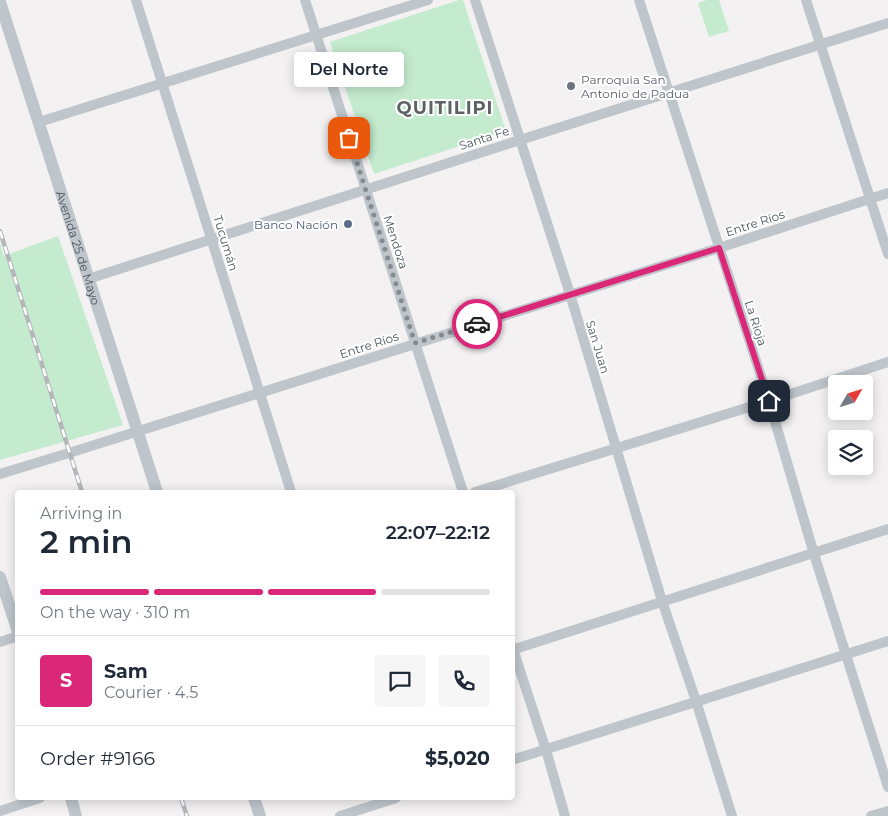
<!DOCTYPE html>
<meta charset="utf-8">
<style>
:root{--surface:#fff;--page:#f6f6f7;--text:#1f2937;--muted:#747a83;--line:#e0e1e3;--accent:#db2777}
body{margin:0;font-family:Montserrat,sans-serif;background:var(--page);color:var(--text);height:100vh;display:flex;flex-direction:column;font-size:19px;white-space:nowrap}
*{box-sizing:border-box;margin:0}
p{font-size:16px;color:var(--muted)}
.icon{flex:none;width:28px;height:28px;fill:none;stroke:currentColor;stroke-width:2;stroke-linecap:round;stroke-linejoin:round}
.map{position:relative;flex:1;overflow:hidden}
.drawer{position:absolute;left:15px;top:490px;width:500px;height:310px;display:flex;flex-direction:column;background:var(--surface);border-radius:5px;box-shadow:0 2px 12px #0003}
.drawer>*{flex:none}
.needle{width:32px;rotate:51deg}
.controls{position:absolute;left:828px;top:375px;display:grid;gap:10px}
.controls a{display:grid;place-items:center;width:45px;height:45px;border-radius:5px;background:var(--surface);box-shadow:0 2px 12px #0003;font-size:25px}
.pin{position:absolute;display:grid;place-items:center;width:42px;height:42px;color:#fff;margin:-21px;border-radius:10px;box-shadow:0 2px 8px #0006}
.courier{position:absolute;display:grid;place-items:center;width:50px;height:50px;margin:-25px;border:4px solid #db2777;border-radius:50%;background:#fff;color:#222;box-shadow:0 1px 6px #0007}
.bubble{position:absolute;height:35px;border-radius:5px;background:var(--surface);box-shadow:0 2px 12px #0003;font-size:16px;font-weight:600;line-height:35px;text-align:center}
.overview em{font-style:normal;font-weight:600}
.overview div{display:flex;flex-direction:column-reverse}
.overview{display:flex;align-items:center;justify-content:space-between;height:85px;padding:0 25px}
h1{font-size:32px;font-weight:600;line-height:38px}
.bar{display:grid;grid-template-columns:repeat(4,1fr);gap:8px 5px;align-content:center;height:60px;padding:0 25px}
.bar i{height:6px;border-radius:4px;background:var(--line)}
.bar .on{background:var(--accent)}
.bar p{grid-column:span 4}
.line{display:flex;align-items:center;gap:12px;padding:0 25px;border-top:1px solid var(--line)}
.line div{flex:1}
.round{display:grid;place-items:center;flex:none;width:52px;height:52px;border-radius:5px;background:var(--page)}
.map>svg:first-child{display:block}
.green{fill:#c4ebce}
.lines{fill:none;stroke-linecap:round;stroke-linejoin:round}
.minor{stroke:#bec6cb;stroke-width:10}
.tertiary{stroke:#bec6cb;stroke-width:12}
.rail-casing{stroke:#b3b7ba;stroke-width:4.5}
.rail{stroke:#fff;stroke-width:2.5;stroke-dasharray:8;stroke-linecap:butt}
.done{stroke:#858c90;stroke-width:5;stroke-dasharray:0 9}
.route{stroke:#db2777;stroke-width:6}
.worship-dot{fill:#6b7280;stroke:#fff;stroke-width:2}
.service-dot{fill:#5c6f8a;stroke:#fff;stroke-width:2}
.labels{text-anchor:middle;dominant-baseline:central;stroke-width:4;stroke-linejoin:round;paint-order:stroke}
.worship-label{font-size:12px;fill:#5b616d;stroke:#fff;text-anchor:start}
.street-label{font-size:12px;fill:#4a565c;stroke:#fff}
.service-label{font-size:12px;fill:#4e5e75;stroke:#fff;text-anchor:end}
.district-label{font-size:18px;font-weight:bold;letter-spacing:1px;fill:#5e6265;stroke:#fff}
</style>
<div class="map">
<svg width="888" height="816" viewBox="0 0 888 816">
<rect width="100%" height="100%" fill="#f3f1f1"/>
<g class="green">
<path d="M459,0H463L506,131L374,174L330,42Z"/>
<path d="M707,0H719L729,31L709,37L698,3Z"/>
<path d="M58,236L123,425L0,460V243L4,256Z"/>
</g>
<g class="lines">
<g class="minor">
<path d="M136,0L291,492"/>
<path d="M305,0L463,492"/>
<path d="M475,0L570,294L662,601L696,701L732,816"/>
<path d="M639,0L769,401L814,554L888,787"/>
<path d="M806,0L888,254"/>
<path d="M39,122L428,0"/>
<path d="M88,279L520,140L888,23"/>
<path d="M0,474L69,453L719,248L888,193"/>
<path d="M475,492L769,401L888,362"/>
<path d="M0,642L18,636"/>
<path d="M512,646L546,750L565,816"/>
<path d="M512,650L888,529"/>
<path d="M512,760L888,641"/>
<path d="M0,811L40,798"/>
<path d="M340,816L396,798"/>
<path d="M871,816L888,811"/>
</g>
<g class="tertiary">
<path id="s1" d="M0,2L157,492"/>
<path d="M0,577L18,632"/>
<path d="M71,798L76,816"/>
<path d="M254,798L260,816"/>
</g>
<defs>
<g id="rail">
<path d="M0,231L82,492"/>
<path d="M181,798L187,816"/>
</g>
</defs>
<use href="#rail" class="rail-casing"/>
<use href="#rail" class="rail"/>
</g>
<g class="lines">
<path class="done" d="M349,138L415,343L477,324"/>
<path class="route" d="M477,324L719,248L769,401"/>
</g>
<circle class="worship-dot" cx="571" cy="86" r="5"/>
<circle class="service-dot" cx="348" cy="224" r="5"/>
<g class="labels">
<g class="worship-label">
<text x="581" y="79">Parroquia San<tspan x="581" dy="14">Antonio de Padua</tspan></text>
</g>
<g class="street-label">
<text transform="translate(484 138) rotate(-18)">Santa Fe</text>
<text transform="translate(755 223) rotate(-18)">Entre Ríos</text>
<text transform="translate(396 242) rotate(72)">Mendoza</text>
<text transform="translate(226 243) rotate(73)">Tucumán</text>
<text stroke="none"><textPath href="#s1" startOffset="258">Avenida 25 de Mayo</textPath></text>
<text transform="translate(756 323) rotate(72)">La Rioja</text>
<text transform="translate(369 345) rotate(-18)">Entre Ríos</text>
<text transform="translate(598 347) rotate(73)">San Juan</text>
</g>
<g class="service-label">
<text x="338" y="224">Banco Nación</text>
</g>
<g class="district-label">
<text x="445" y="108">QUITILIPI</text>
</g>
</g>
</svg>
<div class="controls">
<a><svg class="needle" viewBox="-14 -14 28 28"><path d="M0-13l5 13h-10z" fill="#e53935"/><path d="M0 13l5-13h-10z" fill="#747a83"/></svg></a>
<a><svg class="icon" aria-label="layers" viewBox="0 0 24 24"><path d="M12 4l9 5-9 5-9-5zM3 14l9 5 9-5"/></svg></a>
</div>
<div class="pin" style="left:349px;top:138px;background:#ea580c"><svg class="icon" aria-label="bag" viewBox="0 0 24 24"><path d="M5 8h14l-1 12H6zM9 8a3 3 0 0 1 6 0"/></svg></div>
<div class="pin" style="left:769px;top:401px;background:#1f2937"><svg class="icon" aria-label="home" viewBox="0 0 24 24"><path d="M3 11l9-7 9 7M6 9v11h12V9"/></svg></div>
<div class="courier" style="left:477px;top:324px"><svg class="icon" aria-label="car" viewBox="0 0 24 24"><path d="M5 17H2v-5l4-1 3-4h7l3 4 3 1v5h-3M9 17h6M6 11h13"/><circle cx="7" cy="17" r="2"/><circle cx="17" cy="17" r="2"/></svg></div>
<div class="bubble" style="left:294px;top:52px;width:110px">Del Norte</div>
<section class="drawer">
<div class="overview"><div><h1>2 min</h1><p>Arriving in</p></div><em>22:07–22:12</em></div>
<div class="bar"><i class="on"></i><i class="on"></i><i class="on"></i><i></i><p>On the way · 310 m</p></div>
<div class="line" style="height:90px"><b class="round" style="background:var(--accent);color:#fff">S</b><div><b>Sam</b><p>Courier · 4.5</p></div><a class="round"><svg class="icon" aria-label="chat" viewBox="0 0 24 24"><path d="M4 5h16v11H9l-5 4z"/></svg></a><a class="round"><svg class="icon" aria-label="phone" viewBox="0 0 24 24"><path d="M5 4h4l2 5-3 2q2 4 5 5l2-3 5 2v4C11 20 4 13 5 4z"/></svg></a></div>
<div class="line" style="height:65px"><div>Order #9166</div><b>$5,020</b></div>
</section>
</div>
